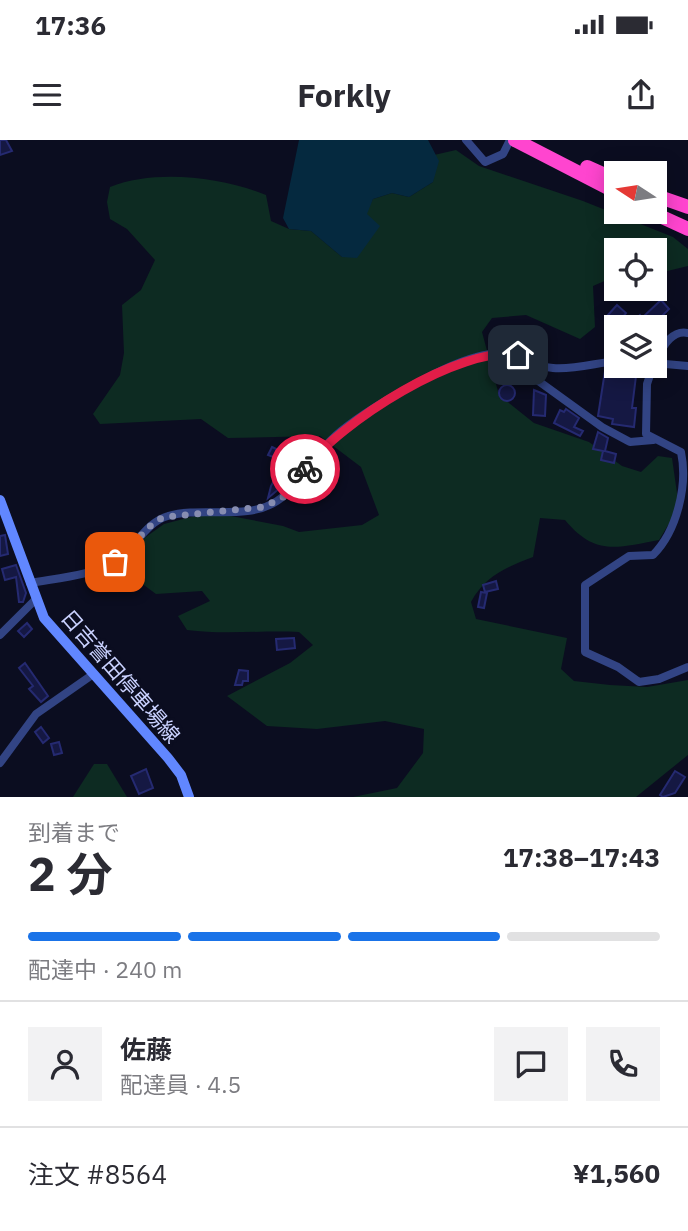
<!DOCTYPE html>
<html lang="ja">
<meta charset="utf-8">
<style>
:root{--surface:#fff;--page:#f2f2f3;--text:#2b2b33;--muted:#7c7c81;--line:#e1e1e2;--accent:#1a73e8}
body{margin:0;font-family:"IBM Plex Sans","Noto Sans JP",sans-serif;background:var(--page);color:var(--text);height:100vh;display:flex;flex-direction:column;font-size:26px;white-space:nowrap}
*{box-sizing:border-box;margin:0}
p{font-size:23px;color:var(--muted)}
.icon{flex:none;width:38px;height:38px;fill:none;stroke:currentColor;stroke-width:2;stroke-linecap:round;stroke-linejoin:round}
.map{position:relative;height:657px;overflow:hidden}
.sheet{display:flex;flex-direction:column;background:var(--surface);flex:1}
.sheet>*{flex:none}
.needle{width:46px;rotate:282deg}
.controls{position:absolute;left:604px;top:21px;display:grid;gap:14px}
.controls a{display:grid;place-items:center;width:63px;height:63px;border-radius:0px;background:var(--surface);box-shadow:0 4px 18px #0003;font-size:35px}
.pin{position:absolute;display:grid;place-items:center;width:60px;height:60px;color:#fff;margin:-30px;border-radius:14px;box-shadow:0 4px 10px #0006}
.courier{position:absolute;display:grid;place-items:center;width:70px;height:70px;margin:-35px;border:5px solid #e11d48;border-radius:50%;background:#fff;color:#222;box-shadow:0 2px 9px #0007}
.summary em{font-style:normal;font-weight:700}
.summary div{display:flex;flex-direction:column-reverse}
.summary{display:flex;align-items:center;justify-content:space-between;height:119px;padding:0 28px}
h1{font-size:46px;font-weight:700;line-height:52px}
.bar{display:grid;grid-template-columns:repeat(4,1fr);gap:10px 7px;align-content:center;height:84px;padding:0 28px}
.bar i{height:9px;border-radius:5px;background:var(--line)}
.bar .active{background:var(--accent)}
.bar p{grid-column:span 4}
.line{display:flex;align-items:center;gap:18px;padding:0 28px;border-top:2px solid var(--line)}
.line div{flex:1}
.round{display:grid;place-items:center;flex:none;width:74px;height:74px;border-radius:0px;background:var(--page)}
.status{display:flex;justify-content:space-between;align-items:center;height:49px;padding:0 35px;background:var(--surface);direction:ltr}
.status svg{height:19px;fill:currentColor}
header{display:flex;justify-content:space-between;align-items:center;height:91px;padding:0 28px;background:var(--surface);font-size:32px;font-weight:700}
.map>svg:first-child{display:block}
.green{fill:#0d2b22}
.water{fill:#05293f}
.building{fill:#151843;stroke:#252a71;stroke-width:2}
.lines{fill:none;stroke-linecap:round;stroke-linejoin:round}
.street{stroke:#324484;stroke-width:8}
.secondary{stroke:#6187ff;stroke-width:10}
.highway{stroke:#ff45cf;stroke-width:14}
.done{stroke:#878db1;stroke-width:7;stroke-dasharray:0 12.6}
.route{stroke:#e11d48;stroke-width:9}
.labels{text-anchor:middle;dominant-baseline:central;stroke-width:6;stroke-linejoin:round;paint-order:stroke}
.street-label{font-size:21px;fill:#cad2ff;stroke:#0b0d20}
</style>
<div class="status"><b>17:36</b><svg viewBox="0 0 49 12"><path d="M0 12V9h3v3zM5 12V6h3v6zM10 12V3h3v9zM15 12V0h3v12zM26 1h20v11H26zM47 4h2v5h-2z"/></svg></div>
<header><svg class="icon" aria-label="menu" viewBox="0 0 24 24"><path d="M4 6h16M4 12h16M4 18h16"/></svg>Forkly<svg class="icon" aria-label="share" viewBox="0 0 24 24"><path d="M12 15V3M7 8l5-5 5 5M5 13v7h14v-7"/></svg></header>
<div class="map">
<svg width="688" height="657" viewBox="0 0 688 657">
<rect width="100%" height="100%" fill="#0b0d20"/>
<g class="green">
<path d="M456,10L479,26L583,61L673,97L688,109V126L655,134L654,110H616V136L593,146L595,187L580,199L526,175L492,178L482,192L499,255L534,283L589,302L622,326L641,332L658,316L672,318L679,367L659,400C616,408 595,416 565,380L540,378L533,417C507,427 485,436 471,462L476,479L567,498L561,529L574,541L610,545L647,547L688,540V615L636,657H353L397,648L423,613L424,589L385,581L317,589L267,586L227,556L290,523L313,505L299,492C262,490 224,495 187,490L178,476L210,461L202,451L156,454L133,437L136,404L164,384L210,372L283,386L299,392L362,385L379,375L361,327L320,296L228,298L201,279L100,284L93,274L120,235L124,213L122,165L141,150L155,120L127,89L110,79L107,62L110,47C156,29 221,37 266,55L271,81L289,89L311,91L342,117L373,59L392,53L409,57L433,42L434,15Z"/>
<path d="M94,624H107L127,657H73Z"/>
</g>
<path class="water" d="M299,0H428L439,21L433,42L409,57L392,53L373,59L367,74L380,86L357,118L342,117L311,91L289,89L283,78Z"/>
<g class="building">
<path d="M0,0H6L12,11L0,15Z"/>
<path d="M661,160L669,169L657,181L653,177L646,187H635L631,183L640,175L642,178Z"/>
<path d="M617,165L626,173L618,183L608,175Z"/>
<path d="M605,231L636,236L632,268H636L634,287L612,284L613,279L598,276Z"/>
<circle cx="507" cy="253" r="8"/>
<path d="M534,250L546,255L545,276L533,275Z"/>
<path d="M566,269L579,278L574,287L583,291L580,296L554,283L560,270L564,272Z"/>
<path d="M598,292L608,298L605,311L616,314L614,323L601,320L603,311L593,309Z"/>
<path d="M272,307L297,319L293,325L268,315Z"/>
<path d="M276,337L286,343L268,358L271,346Z"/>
<path d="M5,395L8,414L0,416V396Z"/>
<path d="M16,425L26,453L23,462H19L16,437L5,440L2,429Z"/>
<path d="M496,441L498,449L485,452L483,445Z"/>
<path d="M481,452L487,453L484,468L478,467Z"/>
<path d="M27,483L32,489L24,497L18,491Z"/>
<path d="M294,498L295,508L277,510L276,499Z"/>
<path d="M25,523L48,556L41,562L29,549L33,546L19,528Z"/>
<path d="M239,530L248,531V541H243L242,545H235Z"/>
<path d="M41,587L49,598L43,603L35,592Z"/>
<path d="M59,602L62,613L54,615L51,604Z"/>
<path d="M146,629L153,648L139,654L131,636Z"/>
<path d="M675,631L685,637L675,653L663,657L660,655Z"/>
</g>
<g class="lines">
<g class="street">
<path d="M466,0L485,22L503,14L510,0"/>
<path d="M529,220L537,240L602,287L630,302L653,300"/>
<path d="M654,222C662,209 671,189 688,193"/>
<path d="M654,223L688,226"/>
<path d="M653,226L647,244L646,294L681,312C688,345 677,391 653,415L629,416L585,445V512L618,527L639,542L659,539L688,527"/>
<path d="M30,443C57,438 93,436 117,420C135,408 146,382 168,376C201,366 247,381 277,361C299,347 312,319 330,301C355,275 441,226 476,217C518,205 520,225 553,228C573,230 596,223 616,221"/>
<path d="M0,495L35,460"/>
<path d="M0,623L36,574L92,535"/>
</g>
<path class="secondary" d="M0,360L44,478L168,618L181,635L189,657"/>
<g class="highway">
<path d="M515,0L616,52"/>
<path d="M587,27L616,40"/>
<path d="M654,55L688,67"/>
<path d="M651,72L688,89"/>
</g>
</g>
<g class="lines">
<path class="done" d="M115,422C133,409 144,386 164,377L264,367L283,357L305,329"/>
<path class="route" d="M305,329C339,283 460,205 518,215"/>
</g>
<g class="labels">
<g class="street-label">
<text transform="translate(121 536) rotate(49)">日吉誉田停車場線</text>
</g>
</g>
</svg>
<div class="controls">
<a><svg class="needle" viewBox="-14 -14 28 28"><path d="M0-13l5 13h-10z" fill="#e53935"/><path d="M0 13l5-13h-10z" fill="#7c7c81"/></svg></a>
<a><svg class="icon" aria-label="locate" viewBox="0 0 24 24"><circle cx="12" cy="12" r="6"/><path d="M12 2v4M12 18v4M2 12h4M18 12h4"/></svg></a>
<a><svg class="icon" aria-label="layers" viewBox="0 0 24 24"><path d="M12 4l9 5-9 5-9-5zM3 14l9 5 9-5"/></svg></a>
</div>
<div class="pin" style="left:115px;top:422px;background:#ea580c"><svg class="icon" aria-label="bag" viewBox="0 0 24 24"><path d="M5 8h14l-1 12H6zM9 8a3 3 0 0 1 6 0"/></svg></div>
<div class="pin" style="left:518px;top:215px;background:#1f2937"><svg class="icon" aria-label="home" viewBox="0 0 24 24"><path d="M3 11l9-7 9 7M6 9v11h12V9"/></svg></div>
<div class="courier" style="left:305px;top:329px"><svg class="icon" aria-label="bike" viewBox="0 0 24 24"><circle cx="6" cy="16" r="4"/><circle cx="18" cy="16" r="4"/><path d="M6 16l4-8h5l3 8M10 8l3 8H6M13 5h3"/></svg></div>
</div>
<section class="sheet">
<div class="summary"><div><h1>2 分</h1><p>到着まで</p></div><em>17:38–17:43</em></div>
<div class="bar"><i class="active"></i><i class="active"></i><i class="active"></i><i></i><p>配達中 · 240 m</p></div>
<div class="line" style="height:126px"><a class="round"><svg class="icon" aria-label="person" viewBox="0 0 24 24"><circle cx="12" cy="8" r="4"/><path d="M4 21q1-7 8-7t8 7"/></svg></a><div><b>佐藤</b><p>配達員 · 4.5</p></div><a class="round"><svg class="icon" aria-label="chat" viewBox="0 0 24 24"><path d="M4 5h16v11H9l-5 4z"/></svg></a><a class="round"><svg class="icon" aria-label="phone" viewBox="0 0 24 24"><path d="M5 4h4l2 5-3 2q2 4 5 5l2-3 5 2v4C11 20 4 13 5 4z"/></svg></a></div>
<div class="line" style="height:91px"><div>注文 #8564</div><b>¥1,560</b></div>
</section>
